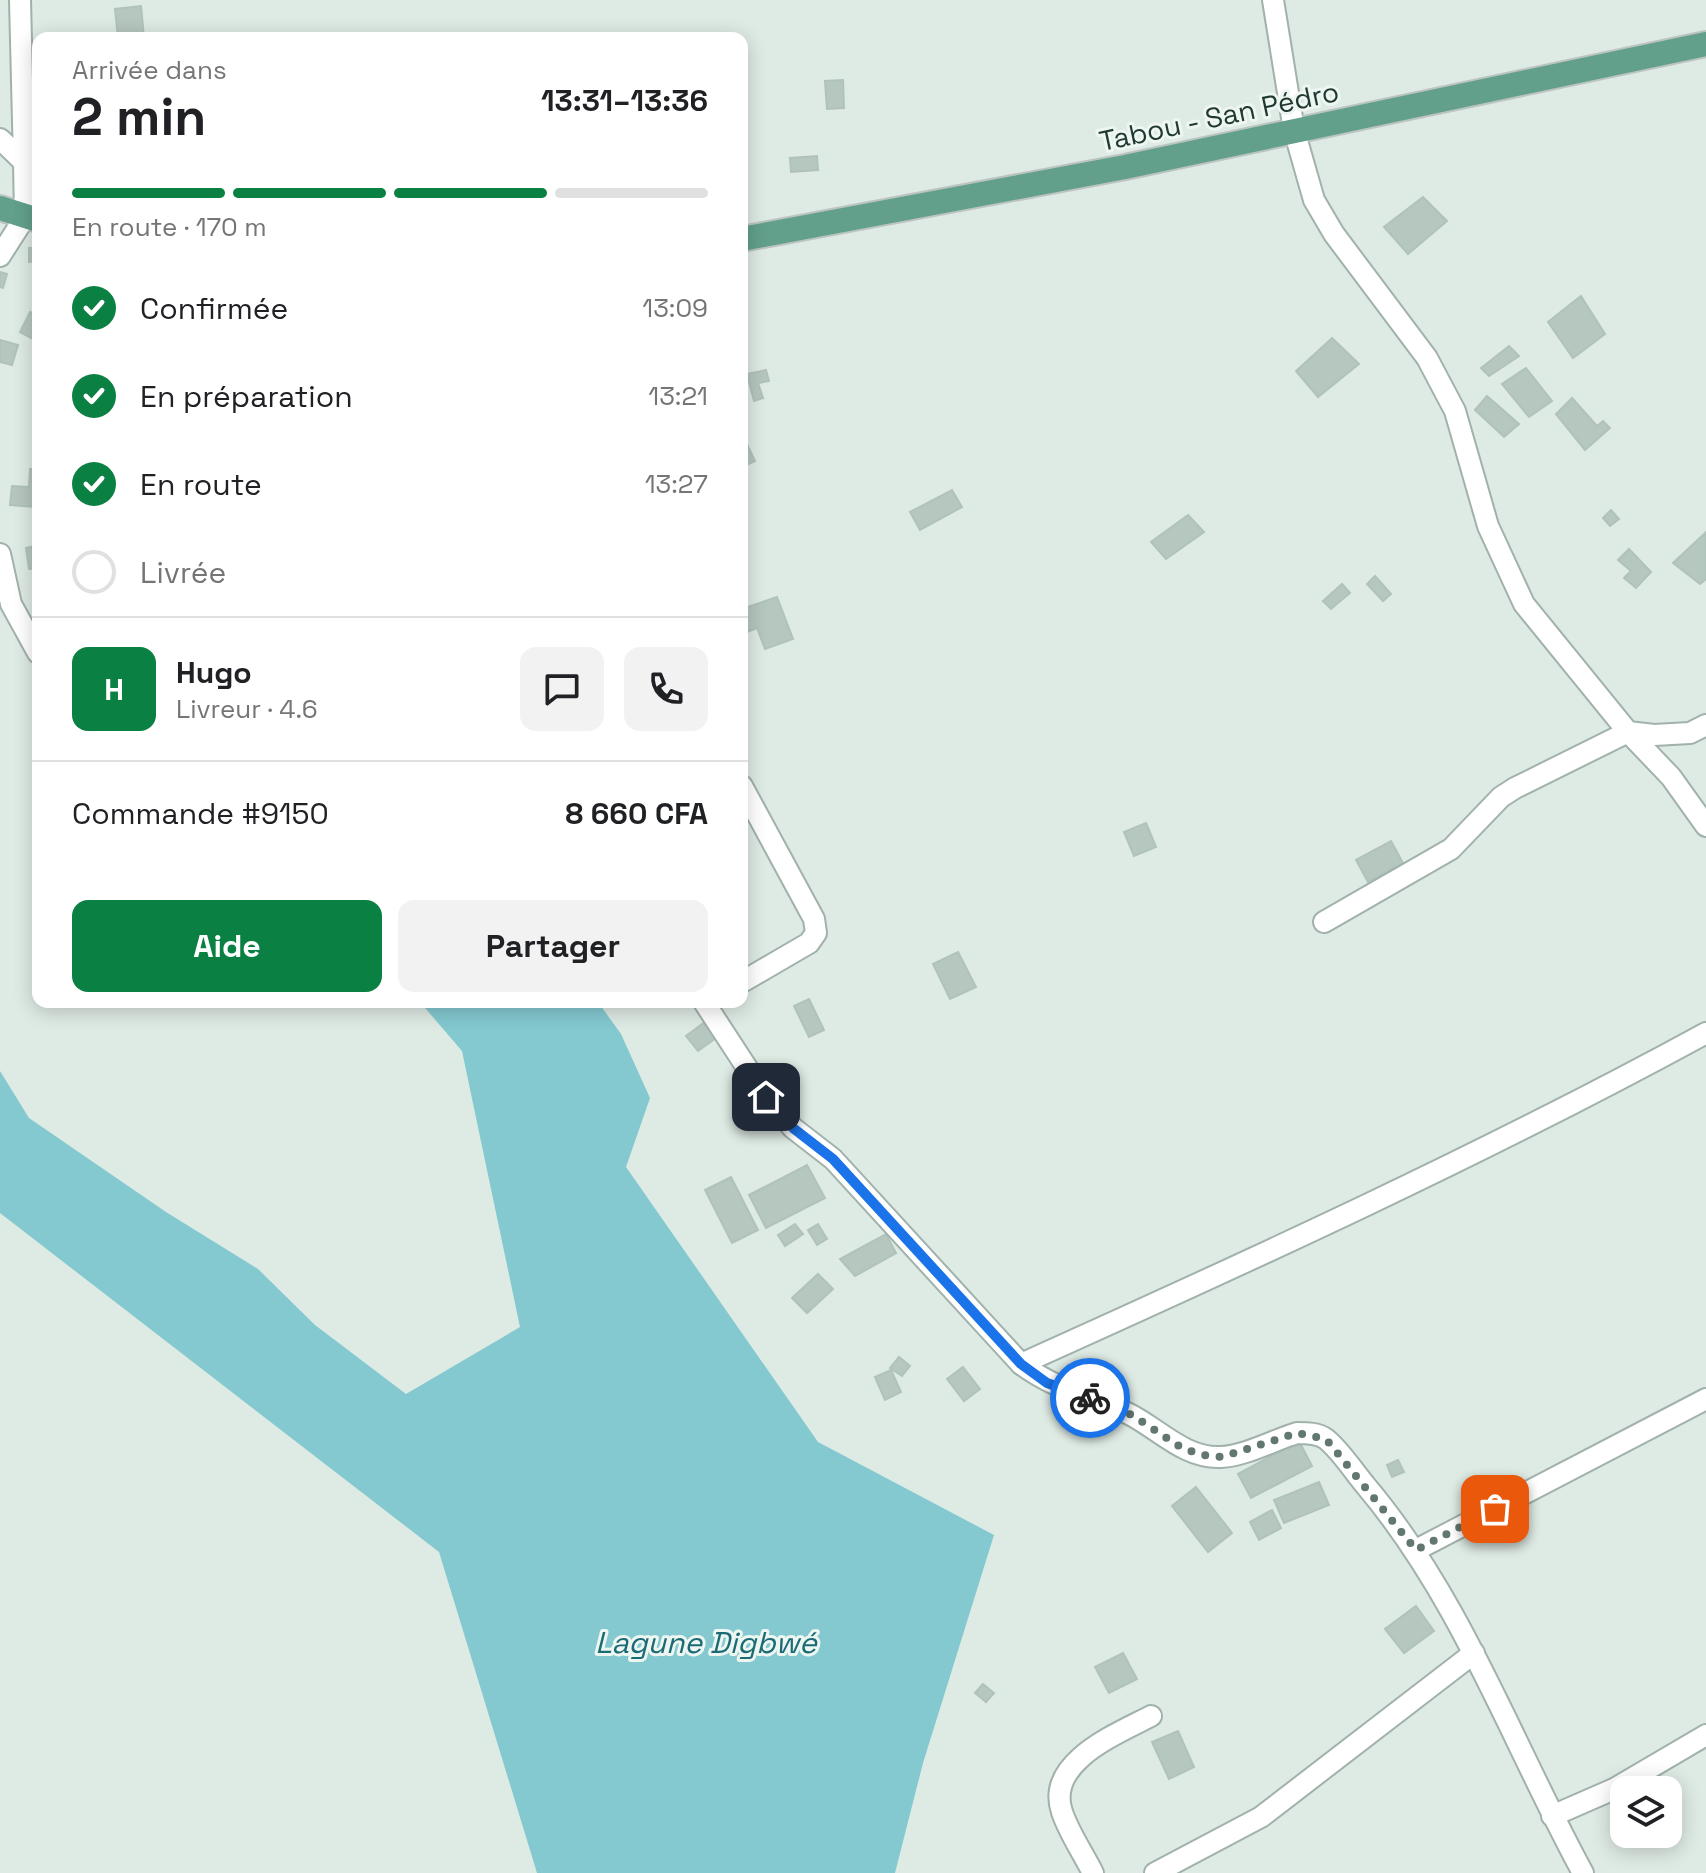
<!DOCTYPE html>
<html lang="fr">
<meta charset="utf-8">
<style>
:root{--surface:#fff;--page:#f2f2f2;--text:#202124;--muted:#757577;--line:#e0e0e0;--accent:#0b8043}
body{margin:0;font-family:"Space Grotesk",sans-serif;background:var(--page);color:var(--text);height:100vh;display:flex;flex-direction:column;font-size:30px;white-space:nowrap}
*{box-sizing:border-box;margin:0}
p{font-size:26px;color:var(--muted)}
.icon{flex:none;width:44px;height:44px;fill:none;stroke:currentColor;stroke-width:2;stroke-linecap:round;stroke-linejoin:round}
.map{position:relative;flex:1;overflow:hidden}
.drawer{position:absolute;left:32px;top:32px;width:716px;height:976px;display:flex;flex-direction:column;background:var(--surface);border-radius:16px;box-shadow:0 4px 20px #0003}
.drawer>*{flex:none}
.tools{position:absolute;left:1610px;top:1776px;display:grid;gap:16px}
.tools a{display:grid;place-items:center;width:72px;height:72px;border-radius:16px;background:var(--surface);box-shadow:0 4px 20px #0003;font-size:40px}
.pin{position:absolute;display:grid;place-items:center;width:68px;height:68px;color:#fff;margin:-34px;border-radius:16px;box-shadow:0 4px 12px #0006}
.courier{position:absolute;display:grid;place-items:center;width:80px;height:80px;margin:-40px;border:6px solid #1a73e8;border-radius:50%;background:#fff;color:#222;box-shadow:0 2px 10px #0007}
.summary em{font-style:normal;font-weight:800}
.summary div{display:flex;flex-direction:column-reverse}
.summary{display:flex;align-items:center;justify-content:space-between;height:136px;padding:0 40px}
h1{font-size:52px;font-weight:800;line-height:60px}
.bar{display:grid;grid-template-columns:repeat(4,1fr);gap:12px 8px;align-content:center;height:96px;padding:0 40px}
.bar i{height:10px;border-radius:6px;background:var(--line)}
.bar .selected{background:var(--accent)}
.bar p{grid-column:span 4}
.line{display:flex;align-items:center;gap:20px;padding:0 40px;border-top:2px solid var(--line)}
.line div{flex:1}
.round{display:grid;place-items:center;flex:none;width:84px;height:84px;border-radius:16px;background:var(--page)}
ol{padding:0 40px;list-style:none}
li{display:flex;align-items:center;gap:24px;height:88px}
li p{margin-inline-start:auto}
li .icon{padding:8px;border-radius:50%;background:var(--accent);color:#fff;stroke-width:4}
li:last-child{color:var(--muted)}
li i{width:44px;height:44px;border:4px solid var(--line);border-radius:50%}
.primary-button{display:flex;gap:16px;margin-top:auto;padding:16px 40px}
.primary-button a{flex:1;height:92px;border-radius:16px;background:var(--accent);color:#fff;font-size:32px;font-weight:800;line-height:92px;text-align:center}
.primary-button a+a{background:var(--page);color:var(--text)}
.map>svg:first-child{display:block}
.water{fill:#84c9d0}
.building{fill:#b6c7bf;stroke:#b0c3ba;stroke-width:2}
.lines{fill:none;stroke-linecap:round;stroke-linejoin:round}
.minor-casing{stroke:#a1b1ab;stroke-width:24}
.primary-casing{stroke:#bcc4c1;stroke-width:28}
.minor{stroke:#fff;stroke-width:20}
.primary{stroke:#62a08c;stroke-width:24}
.done{stroke:#627770;stroke-width:8;stroke-dasharray:0 14.4}
.route{stroke:#1a73e8;stroke-width:10}
.labels{text-anchor:middle;dominant-baseline:central;stroke-width:6;stroke-linejoin:round;paint-order:stroke}
.street-label{font-size:28px;fill:#1f3931;stroke:#eef6f2}
.water-label{font-size:30px;font-style:italic;fill:#1a6b75;stroke:#eef6f2}
</style>
<div class="map">
<svg width="1706" height="1873" viewBox="0 0 1706 1873">
<rect width="100%" height="100%" fill="#deeae4"/>
<path class="water" d="M420,1002H598L621,1034L650,1098L626,1167L818,1442L994,1535L923,1763L895,1873H537L439,1552L0,1213V1071L29,1118L166,1212L258,1269L315,1325L406,1394L520,1327L462,1051Z"/>
<g class="building">
<path d="M141,6L144,38H118L115,9Z"/>
<path d="M843,80L844,108L827,109L825,81Z"/>
<path d="M817,156L818,170L791,172L790,158Z"/>
<path d="M1423,197L1447,221L1408,254L1384,227Z"/>
<path d="M29,248H38V261L29,262Z"/>
<path d="M0,272L7,274L3,288L0,287Z"/>
<path d="M1581,296L1605,334L1573,358L1548,322Z"/>
<path d="M30,312L38,316L33,339L20,332Z"/>
<path d="M1332,338L1359,364L1318,397L1296,371Z"/>
<path d="M0,340L18,345L12,365L0,362Z"/>
<path d="M1509,346L1519,356L1489,376L1481,368Z"/>
<path d="M1526,368L1552,401L1529,417L1502,384Z"/>
<path d="M766,370L769,381L758,383L763,398L754,401L747,374Z"/>
<path d="M1487,396L1519,424L1504,437L1475,410Z"/>
<path d="M1572,398L1597,426L1603,421L1610,428L1585,450L1556,414Z"/>
<path d="M742,434L755,461L742,467Z"/>
<path d="M30,469H38L35,507L10,505L12,486L29,487Z"/>
<path d="M952,490L962,507L920,530L910,512Z"/>
<path d="M1611,510L1619,519L1610,526L1603,518Z"/>
<path d="M1188,515L1204,532L1166,559L1151,542Z"/>
<path d="M1706,532V579L1700,584L1673,563Z"/>
<path d="M35,546L38,568L29,569L26,548Z"/>
<path d="M1629,549L1651,572L1636,588L1624,578L1631,571L1618,560Z"/>
<path d="M1375,576L1391,594L1383,601L1367,584Z"/>
<path d="M1342,584L1350,593L1331,609L1323,601Z"/>
<path d="M777,597L793,639L765,649L757,628L742,634V609Z"/>
<path d="M1146,823L1156,847L1134,856L1124,832Z"/>
<path d="M1391,841L1403,863L1368,882L1356,860Z"/>
<path d="M958,952L976,987L950,999L933,964Z"/>
<path d="M809,999L824,1030L809,1037L794,1006Z"/>
<path d="M705,1022L716,1038L698,1051L686,1036Z"/>
<path d="M807,1165L825,1198L766,1228L749,1195Z"/>
<path d="M731,1177L758,1230L732,1243L705,1190Z"/>
<path d="M795,1224L803,1234L785,1246L778,1235Z"/>
<path d="M818,1224L827,1239L817,1245L808,1230Z"/>
<path d="M886,1234L896,1253L855,1276L840,1259Z"/>
<path d="M818,1274L833,1289L807,1313L792,1298Z"/>
<path d="M899,1357L910,1366L902,1376L890,1368Z"/>
<path d="M963,1367L980,1389L964,1401L947,1379Z"/>
<path d="M891,1370L901,1392L885,1400L875,1377Z"/>
<path d="M1299,1441L1312,1466L1251,1498L1238,1474Z"/>
<path d="M1398,1460L1404,1472L1392,1477L1387,1465Z"/>
<path d="M1319,1482L1329,1505L1284,1523L1274,1500Z"/>
<path d="M1196,1487L1232,1533L1208,1552L1172,1506Z"/>
<path d="M1272,1510L1281,1528L1259,1540L1250,1522Z"/>
<path d="M1416,1606L1434,1631L1404,1653L1385,1629Z"/>
<path d="M1123,1653L1137,1679L1109,1693L1095,1667Z"/>
<path d="M983,1684L994,1693L986,1702L975,1693Z"/>
<path d="M1178,1731L1194,1767L1169,1779L1152,1742Z"/>
</g>
<g class="lines">
<defs>
<g id="minor">
<path d="M20,0L24,162"/>
<path d="M1273,0L1294,130L1314,200L1334,234L1427,358L1455,411L1488,526L1524,604L1628,732L1671,777L1706,826"/>
<path d="M0,139L24,162L25,217L0,256"/>
<path d="M0,554L11,604L38,653"/>
<path d="M742,786L814,919L816,933L809,943L742,982"/>
<path d="M1324,922L1451,849L1501,797L1515,788L1628,732L1654,735L1690,733L1706,725"/>
<path d="M704,1002L766,1097L793,1128L833,1159L1021,1364C1056,1390 1088,1395 1127,1413C1157,1427 1184,1459 1221,1457C1245,1456 1274,1440 1297,1433C1307,1433 1318,1433 1326,1439C1341,1451 1354,1472 1366,1486C1462,1600 1512,1743 1583,1873"/>
<path d="M1021,1364C1252,1260 1484,1154 1706,1033"/>
<path d="M1416,1550L1706,1399"/>
<path d="M1552,1816L1614,1789L1706,1735"/>
<path d="M1093,1873C1083,1853 1069,1833 1062,1812C1045,1762 1117,1734 1151,1716"/>
<path d="M1155,1873L1261,1817L1474,1653"/>
</g>
<g id="primary">
<path d="M0,208L38,220"/>
<path d="M742,239L1125,167L1706,44"/>
</g>
</defs>
<use href="#minor" class="minor-casing"/>
<use href="#primary" class="primary-casing"/>
<use href="#minor" class="minor"/>
<use href="#primary" class="primary"/>
</g>
<g class="lines">
<path class="done" d="M1090,1398L1132,1415L1182,1448L1203,1455L1222,1457L1297,1433L1326,1439L1416,1550L1495,1509"/>
<path class="route" d="M766,1097L793,1128L833,1159L1021,1364L1047,1383L1090,1398"/>
</g>
<g class="labels">
<g class="street-label">
<text transform="translate(1219 116) rotate(-12)">Tabou - San Pédro</text>
</g>
<g class="water-label">
<text x="706" y="1642">Lagune Digbwé</text>
</g>
</g>
</svg>
<div class="tools">
<a><svg class="icon" aria-label="layers" viewBox="0 0 24 24"><path d="M12 4l9 5-9 5-9-5zM3 14l9 5 9-5"/></svg></a>
</div>
<div class="pin" style="left:1495px;top:1509px;background:#ea580c"><svg class="icon" aria-label="bag" viewBox="0 0 24 24"><path d="M5 8h14l-1 12H6zM9 8a3 3 0 0 1 6 0"/></svg></div>
<div class="pin" style="left:766px;top:1097px;background:#1f2937"><svg class="icon" aria-label="home" viewBox="0 0 24 24"><path d="M3 11l9-7 9 7M6 9v11h12V9"/></svg></div>
<div class="courier" style="left:1090px;top:1398px"><svg class="icon" aria-label="bike" viewBox="0 0 24 24"><circle cx="6" cy="16" r="4"/><circle cx="18" cy="16" r="4"/><path d="M6 16l4-8h5l3 8M10 8l3 8H6M13 5h3"/></svg></div>
<section class="drawer">
<div class="summary"><div><h1>2 min</h1><p>Arrivée dans</p></div><em>13:31–13:36</em></div>
<div class="bar"><i class="selected"></i><i class="selected"></i><i class="selected"></i><i></i><p>En route · 170 m</p></div>
<ol>
<li><svg class="icon" aria-label="check" viewBox="0 0 24 24"><path d="M5 12l5 5 9-10"/></svg>Confirmée<p>13:09</p></li>
<li><svg class="icon" aria-label="check" viewBox="0 0 24 24"><path d="M5 12l5 5 9-10"/></svg>En préparation<p>13:21</p></li>
<li><svg class="icon" aria-label="check" viewBox="0 0 24 24"><path d="M5 12l5 5 9-10"/></svg>En route<p>13:27</p></li>
<li><i></i>Livrée</li>
</ol>
<div class="line" style="height:144px"><b class="round" style="background:var(--accent);color:#fff">H</b><div><b>Hugo</b><p>Livreur · 4.6</p></div><a class="round"><svg class="icon" aria-label="chat" viewBox="0 0 24 24"><path d="M4 5h16v11H9l-5 4z"/></svg></a><a class="round"><svg class="icon" aria-label="phone" viewBox="0 0 24 24"><path d="M5 4h4l2 5-3 2q2 4 5 5l2-3 5 2v4C11 20 4 13 5 4z"/></svg></a></div>
<div class="line" style="height:104px"><div>Commande #9150</div><b>8 660 CFA</b></div>
<div class="primary-button"><a>Aide</a><a>Partager</a></div>
</section>
</div>
